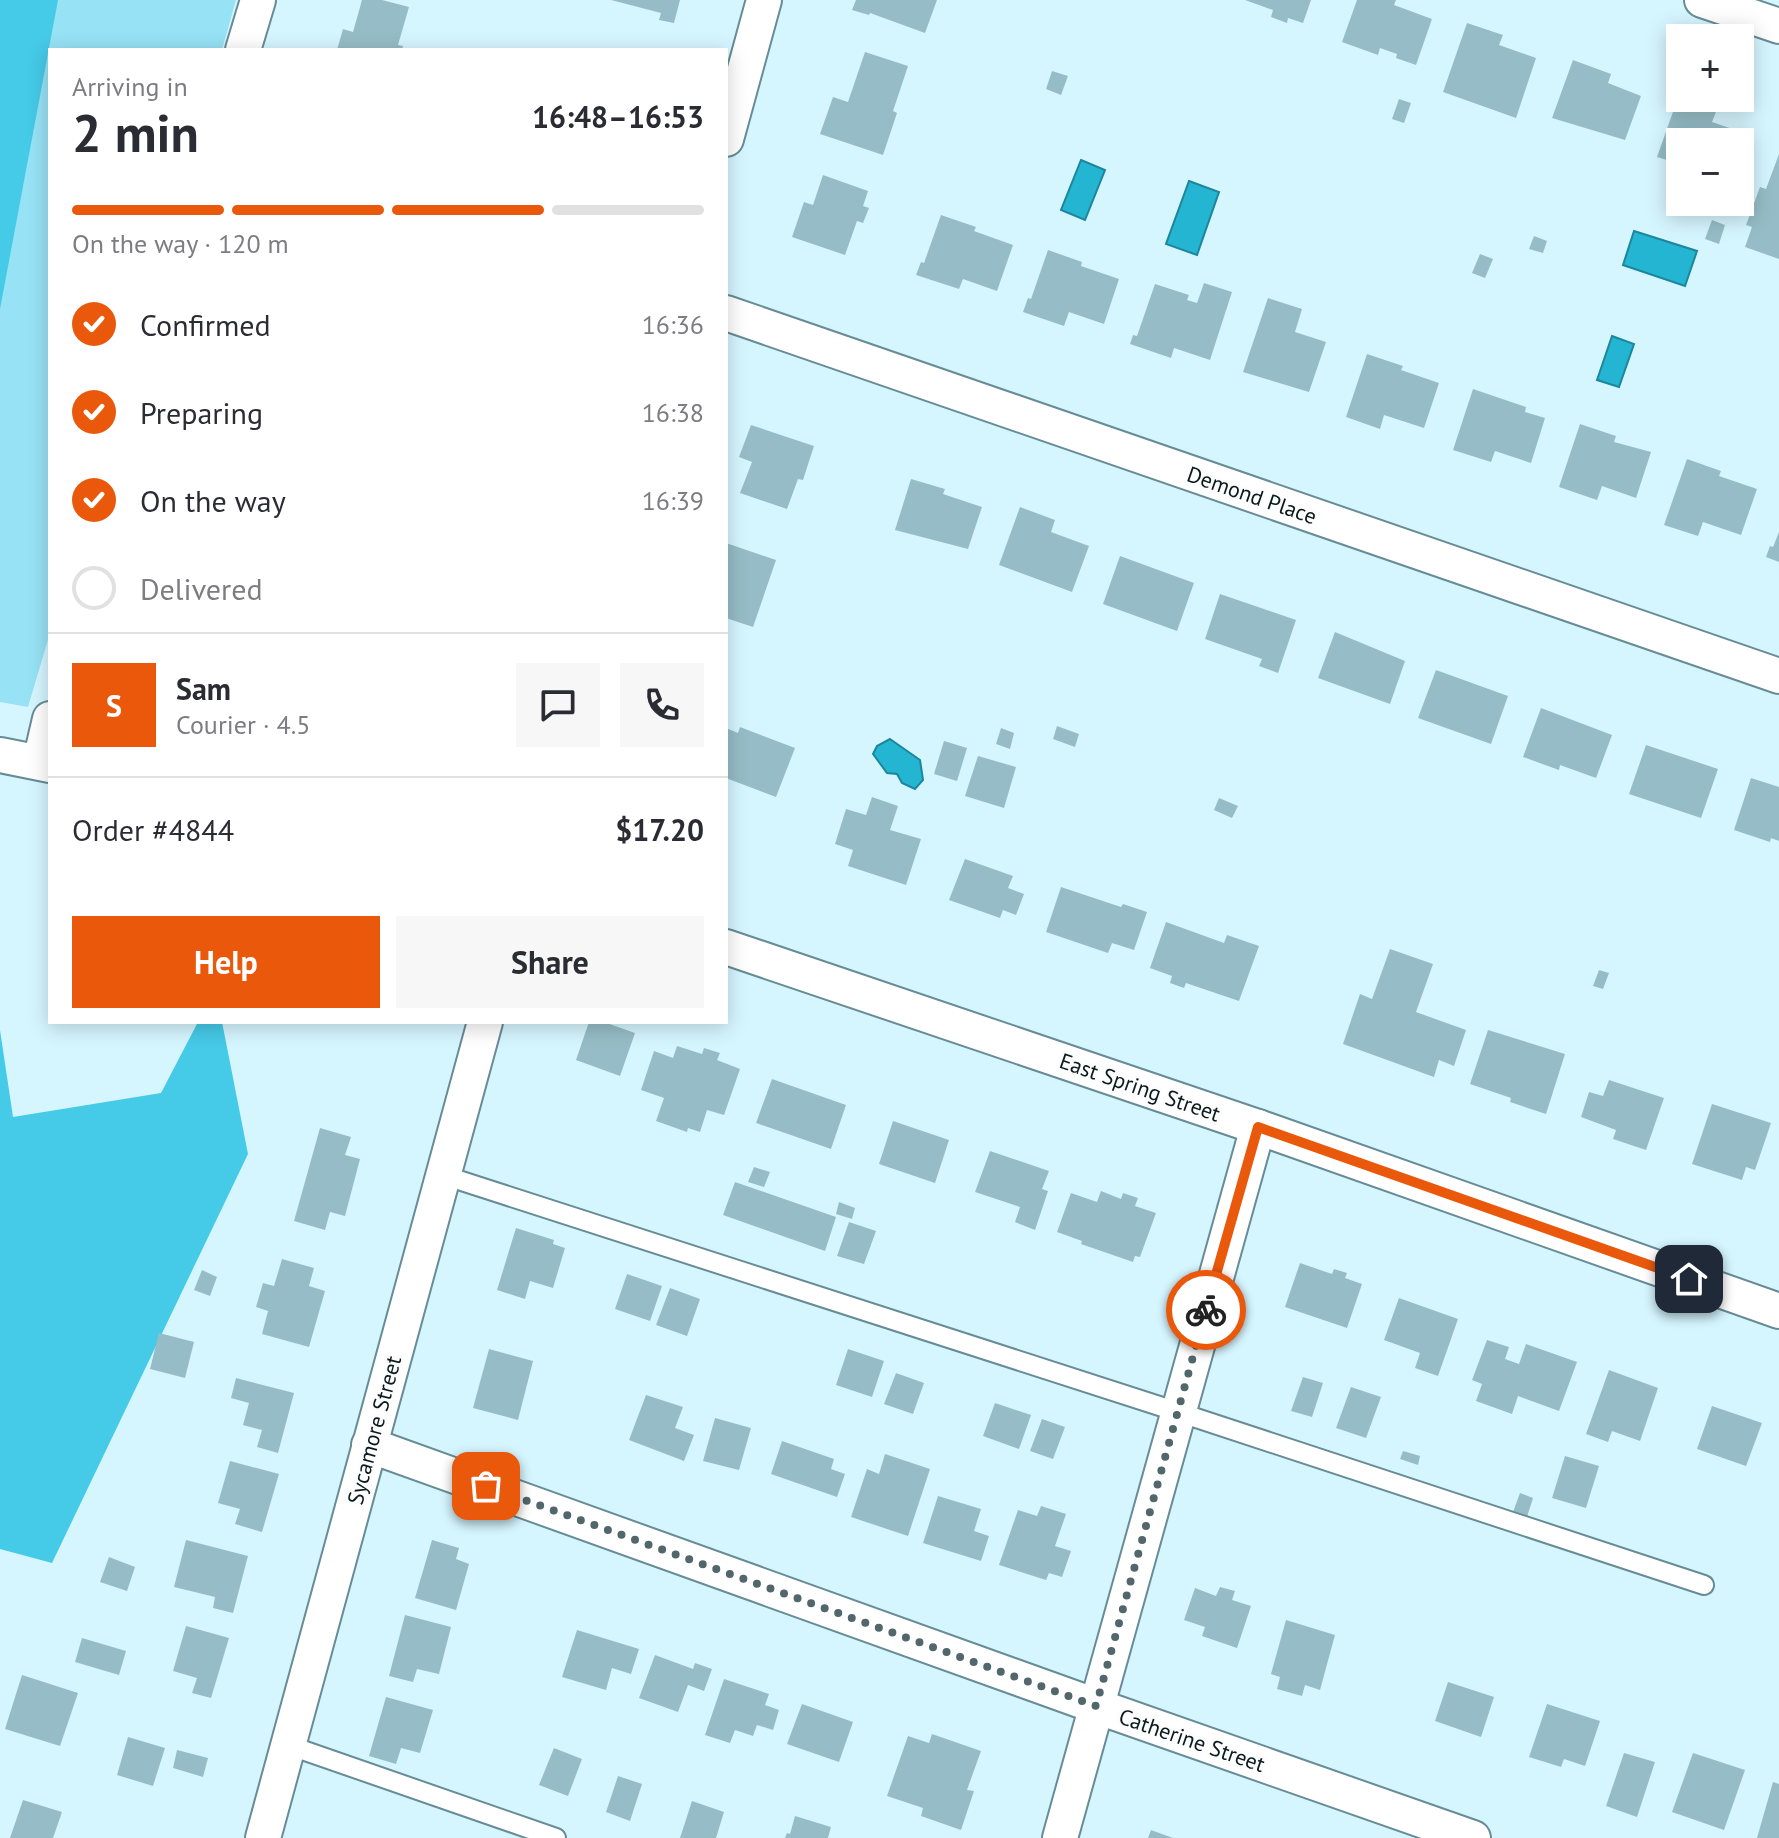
<!DOCTYPE html>
<meta charset="utf-8">
<style>
:root{--surface:#fff;--page:#f7f7f7;--text:#2b2b33;--muted:#7c7c81;--line:#e1e1e2;--accent:#ea580c}
body{margin:0;font-family:"PT Sans",sans-serif;background:var(--page);color:var(--text);height:100vh;display:flex;flex-direction:column;font-size:30px;white-space:nowrap}
*{box-sizing:border-box;margin:0}
p{font-size:26px;color:var(--muted)}
.icon{flex:none;width:44px;height:44px;fill:none;stroke:currentColor;stroke-width:2;stroke-linecap:round;stroke-linejoin:round}
.map{position:relative;flex:1;overflow:hidden}
.panel{position:absolute;left:48px;top:48px;width:680px;height:976px;display:flex;flex-direction:column;background:var(--surface);border-radius:0px;box-shadow:0 4px 20px #0003}
.panel>*{flex:none}
.tools{position:absolute;left:1666px;top:24px;display:grid;gap:16px}
.tools a{display:grid;place-items:center;width:88px;height:88px;border-radius:0px;background:var(--surface);box-shadow:0 4px 20px #0003;font-size:40px}
.pin{position:absolute;display:grid;place-items:center;width:68px;height:68px;color:#fff;margin:-34px;border-radius:16px;box-shadow:0 4px 12px #0006}
.courier{position:absolute;display:grid;place-items:center;width:80px;height:80px;margin:-40px;border:6px solid #ea580c;border-radius:50%;background:#fff;color:#222;box-shadow:0 2px 10px #0007}
.head em{font-style:normal;font-weight:600}
.head div{display:flex;flex-direction:column-reverse}
.head{display:flex;align-items:center;justify-content:space-between;height:136px;padding:0 24px}
h1{font-size:52px;font-weight:600;line-height:60px}
.bar{display:grid;grid-template-columns:repeat(4,1fr);gap:12px 8px;align-content:center;height:96px;padding:0 24px}
.bar i{height:10px;border-radius:6px;background:var(--line)}
.bar .selected{background:var(--accent)}
.bar p{grid-column:span 4}
.line{display:flex;align-items:center;gap:20px;padding:0 24px;border-top:2px solid var(--line)}
.line div{flex:1}
.round{display:grid;place-items:center;flex:none;width:84px;height:84px;border-radius:0px;background:var(--page)}
ol{padding:0 24px;list-style:none}
li{display:flex;align-items:center;gap:24px;height:88px}
li p{margin-inline-start:auto}
li .icon{padding:8px;border-radius:50%;background:var(--accent);color:#fff;stroke-width:4}
li:last-child{color:var(--muted)}
li i{width:44px;height:44px;border:4px solid var(--line);border-radius:50%}
.cta{display:flex;gap:16px;margin-top:auto;padding:16px 24px}
.cta a{flex:1;height:92px;border-radius:0px;background:var(--accent);color:#fff;font-size:32px;font-weight:600;line-height:92px;text-align:center}
.cta a+a{background:var(--page);color:var(--text)}
.map>svg:first-child{display:block}
.green{fill:#97e2f5}
.forest{fill:#45cae8}
.water{fill:#24b5d2;stroke:#1c869c;stroke-width:2}
.building{fill:#96bdc7}
.lines{fill:none;stroke-linecap:round;stroke-linejoin:round}
.lane-casing{stroke:#678c96;stroke-width:22}
.street-casing{stroke:#678c96;stroke-width:38}
.lane{stroke:#fff;stroke-width:18}
.street{stroke:#fff;stroke-width:34}
.done{stroke:#51676c;stroke-width:8;stroke-dasharray:0 14.4}
.route{stroke:#ea580c;stroke-width:10}
.labels{text-anchor:middle;dominant-baseline:central;stroke-width:7;stroke-linejoin:round;paint-order:stroke}
.street-label{font-size:22px;fill:#0a1a1d;stroke:#fdfdfd}
</style>
<div class="map">
<svg width="1779" height="1838" viewBox="0 0 1779 1838">
<rect width="100%" height="100%" fill="#d6f6ff"/>
<path class="green" d="M22,0H236L222,50H50V633L28,707L0,702V19Z"/>
<g class="forest">
<path d="M0,0H58L0,309Z"/>
<path d="M198,1022H222L248,1154L52,1563L0,1549V1030L13,1117L161,1093Z"/>
</g>
<g class="water">
<path d="M1081,160L1105,170L1085,220L1061,210Z"/>
<path d="M1189,181L1219,192L1197,255L1166,244Z"/>
<path d="M1634,231L1697,251L1685,286L1623,265Z"/>
<path d="M1612,336L1634,344L1619,387L1597,380Z"/>
<path d="M890,739L920,760L923,780L915,789L902,783L897,774L887,773L873,754L877,746Z"/>
</g>
<g class="building">
<path d="M362,0H382L409,7L398,45L403,46L402,50H337L343,29L353,32Z"/>
<path d="M611,0H680L674,23L659,20L661,13Z"/>
<path d="M856,0H937L925,33L870,13L869,15L852,10Z"/>
<path d="M1245,0H1311L1303,23L1288,18L1287,23L1271,17L1273,10Z"/>
<path d="M1357,0H1396L1394,5L1432,19L1416,65L1396,58L1397,54L1380,48L1378,55L1342,42Z"/>
<path d="M1467,23L1503,35L1499,45L1536,58L1516,118L1443,92Z"/>
<path d="M865,52L908,66L893,111L897,113L883,155L820,134L833,97L848,102Z"/>
<path d="M1573,60L1611,74L1608,83L1641,96L1625,140L1552,118Z"/>
<path d="M1052,71L1068,76L1061,95L1046,89Z"/>
<path d="M1680,92V98L1717,109L1712,122L1747,134L1740,153V142H1680V164L1657,157Z"/>
<path d="M1399,99L1411,103L1404,123L1392,119Z"/>
<path d="M1779,154V259L1745,247L1752,227L1746,225L1760,187L1766,189Z"/>
<path d="M823,175L868,191L863,206L869,208L863,223L857,221L845,255L792,237L804,202L813,205Z"/>
<path d="M941,215L976,227L974,231L1013,245L997,291L963,279L959,289L916,275L921,262L924,263Z"/>
<path d="M1712,220L1725,225L1719,244L1705,239Z"/>
<path d="M1534,236L1547,241L1543,253L1529,249Z"/>
<path d="M1048,250L1082,262L1081,266L1119,279L1104,324L1069,312L1064,326L1023,312L1028,298L1031,299Z"/>
<path d="M1480,254L1493,259L1485,278L1472,273Z"/>
<path d="M1204,283L1232,292L1210,360L1174,348L1171,358L1130,344L1133,335L1137,336L1155,284L1189,295L1187,300L1197,303Z"/>
<path d="M1268,298L1302,309L1295,332L1326,342L1309,392L1243,372Z"/>
<path d="M1367,354L1403,366L1401,370L1439,383L1424,428L1384,415L1380,429L1346,417Z"/>
<path d="M1473,389L1526,407L1525,412L1545,418L1531,463L1495,451L1491,462L1453,450Z"/>
<path d="M1580,424L1616,436L1614,442L1651,452L1636,498L1602,486L1597,500L1559,487Z"/>
<path d="M751,425L814,446L803,480L798,479L787,509L740,493L752,462L739,457Z"/>
<path d="M1687,459L1721,471L1719,476L1757,489L1741,535L1703,522L1698,536L1664,525Z"/>
<path d="M911,479L945,489L943,494L982,507L968,549L895,530Z"/>
<path d="M1020,507L1055,520L1051,532L1089,546L1072,592L999,565Z"/>
<path d="M1779,532V562L1766,557L1770,546L1773,547Z"/>
<path d="M726,543L776,560L753,627L726,618Z"/>
<path d="M1120,556L1194,583L1177,631L1103,604Z"/>
<path d="M1220,594L1296,620L1278,673L1259,666L1262,659L1205,639Z"/>
<path d="M1335,632L1405,661L1390,704L1318,678Z"/>
<path d="M1436,670L1508,696L1491,744L1418,718Z"/>
<path d="M1541,708L1612,735L1596,778L1560,765L1559,770L1523,757Z"/>
<path d="M1057,726L1079,734L1075,747L1053,739Z"/>
<path d="M740,727L795,748L776,797L726,778V728L738,733Z"/>
<path d="M1001,728L1014,733L1010,749L996,744Z"/>
<path d="M944,741L967,748L957,781L934,774Z"/>
<path d="M1646,745L1718,769L1701,818L1629,794Z"/>
<path d="M978,756L1016,767L1004,808L965,796Z"/>
<path d="M1751,778L1779,787V841L1771,838L1770,842L1734,830Z"/>
<path d="M872,797L898,806L890,830L921,839L906,885L848,866L853,850L835,844L846,809L866,815Z"/>
<path d="M1219,798L1238,806L1232,818L1214,810Z"/>
<path d="M965,859L1013,876L1008,888L1024,894L1016,915L1003,910L1000,918L949,900Z"/>
<path d="M1061,887L1121,907L1123,904L1147,912L1134,950L1112,943L1108,953L1046,932Z"/>
<path d="M1166,922L1224,943L1227,935L1259,946L1239,1001L1186,983L1184,988L1170,983L1172,976L1150,968Z"/>
<path d="M1390,949L1433,964L1416,1012L1466,1030L1454,1066L1439,1060L1434,1077L1343,1044L1360,994L1372,999Z"/>
<path d="M1599,970L1609,973L1603,989L1593,986Z"/>
<path d="M589,1022H604L635,1033L620,1076L576,1060Z"/>
<path d="M1488,1030L1565,1054L1546,1114L1510,1102L1511,1098L1470,1084Z"/>
<path d="M677,1046L702,1054L704,1048L720,1053L717,1060L740,1069L724,1115L707,1110L700,1132L688,1128L687,1132L656,1121L664,1098L641,1090L654,1051L673,1058Z"/>
<path d="M772,1079L846,1105L831,1149L756,1123Z"/>
<path d="M1609,1080L1664,1098L1646,1150L1613,1139L1616,1130L1581,1117L1589,1092L1603,1096Z"/>
<path d="M1712,1104L1771,1123L1755,1170L1746,1167L1742,1180L1692,1164Z"/>
<path d="M893,1121L949,1140L935,1183L879,1164Z"/>
<path d="M320,1128L351,1137L345,1155L360,1159L345,1216L330,1212L325,1230L294,1221Z"/>
<path d="M990,1151L1049,1171L1042,1189L1048,1191L1035,1230L1015,1222L1020,1207L975,1192Z"/>
<path d="M754,1167L770,1172L764,1187L748,1182Z"/>
<path d="M735,1182L836,1217L825,1251L723,1215Z"/>
<path d="M1101,1191L1121,1199L1123,1193L1138,1198L1135,1206L1156,1213L1140,1257L1135,1256L1133,1262L1081,1244L1082,1241L1057,1232L1071,1193L1097,1202Z"/>
<path d="M839,1202L855,1208L852,1219L836,1214Z"/>
<path d="M849,1222L876,1231L864,1264L837,1256Z"/>
<path d="M516,1228L554,1240L553,1244L565,1248L553,1288L530,1281L525,1299L497,1290Z"/>
<path d="M282,1259L314,1268L309,1286L325,1291L309,1347L262,1334L268,1311L256,1307L263,1283L274,1286Z"/>
<path d="M1300,1263L1332,1274L1334,1269L1347,1273L1345,1278L1362,1284L1347,1328L1285,1307Z"/>
<path d="M202,1270L217,1277L210,1296L194,1290Z"/>
<path d="M627,1274L662,1286L650,1321L615,1309Z"/>
<path d="M670,1288L700,1299L687,1336L656,1325Z"/>
<path d="M1399,1298L1458,1319L1438,1376L1415,1368L1420,1353L1384,1340Z"/>
<path d="M159,1333L194,1342L185,1378L150,1369Z"/>
<path d="M1487,1340L1509,1347L1505,1359L1519,1364L1526,1344L1577,1362L1559,1411L1518,1396L1512,1414L1476,1401L1482,1384L1472,1380Z"/>
<path d="M489,1349L533,1361L518,1420L473,1408Z"/>
<path d="M848,1349L884,1361L872,1397L836,1385Z"/>
<path d="M1609,1370L1658,1388L1640,1441L1612,1431L1608,1442L1586,1434Z"/>
<path d="M896,1373L924,1383L913,1414L884,1404Z"/>
<path d="M1303,1377L1323,1383L1312,1417L1291,1411Z"/>
<path d="M236,1378L294,1393L278,1453L257,1447L262,1430L243,1425L249,1403L231,1398Z"/>
<path d="M1351,1387L1381,1397L1366,1438L1336,1428Z"/>
<path d="M646,1395L683,1407L675,1428L694,1435L684,1461L629,1440Z"/>
<path d="M995,1403L1031,1415L1019,1449L983,1436Z"/>
<path d="M1712,1406L1762,1423L1746,1466L1697,1449Z"/>
<path d="M715,1418L751,1428L739,1470L703,1461Z"/>
<path d="M1042,1419L1065,1427L1053,1459L1030,1451Z"/>
<path d="M782,1441L834,1459L831,1469L845,1474L837,1497L771,1474Z"/>
<path d="M1403,1451L1420,1456L1418,1465L1400,1459Z"/>
<path d="M885,1454L930,1469L908,1536L851,1517L867,1469L879,1474Z"/>
<path d="M1565,1456L1599,1466L1586,1508L1552,1498Z"/>
<path d="M230,1461L279,1474L262,1532L235,1524L240,1509L218,1503Z"/>
<path d="M1520,1493L1533,1498L1527,1517L1513,1512Z"/>
<path d="M938,1496L981,1509L974,1531L989,1536L981,1561L923,1543Z"/>
<path d="M1041,1506L1066,1514L1055,1546L1071,1551L1062,1577L1049,1573L1046,1580L999,1565L1018,1510L1037,1516Z"/>
<path d="M186,1540L248,1556L233,1613L213,1608L215,1597L174,1587Z"/>
<path d="M432,1540L459,1548L456,1559L469,1564L456,1610L415,1598Z"/>
<path d="M109,1557L135,1567L127,1591L100,1582Z"/>
<path d="M1220,1587L1235,1591L1232,1600L1251,1606L1237,1648L1202,1636L1205,1627L1184,1620L1195,1588L1216,1596Z"/>
<path d="M405,1615L451,1627L439,1674L417,1669L413,1682L389,1676Z"/>
<path d="M1286,1620L1335,1635L1320,1690L1305,1685L1302,1696L1277,1689L1280,1677L1271,1674Z"/>
<path d="M186,1626L229,1638L211,1698L192,1693L197,1678L173,1671Z"/>
<path d="M577,1630L639,1649L631,1674L612,1668L606,1690L562,1677Z"/>
<path d="M82,1638L126,1651L119,1675L75,1662Z"/>
<path d="M655,1655L693,1669L695,1663L712,1669L704,1691L688,1685L678,1712L639,1698Z"/>
<path d="M22,1675L78,1693L60,1746L5,1729Z"/>
<path d="M724,1679L769,1694L765,1705L779,1710L773,1730L757,1725L753,1736L735,1730L730,1743L705,1735Z"/>
<path d="M1448,1682L1494,1697L1481,1737L1435,1721Z"/>
<path d="M386,1697L433,1710L420,1753L401,1748L396,1764L369,1756Z"/>
<path d="M802,1704L853,1722L839,1762L787,1744Z"/>
<path d="M1547,1704L1600,1721L1585,1766L1564,1759L1561,1767L1529,1757Z"/>
<path d="M932,1734L981,1751L967,1790L974,1791L961,1830L921,1816L923,1808L887,1796L908,1736L929,1743Z"/>
<path d="M128,1737L165,1748L153,1786L117,1775Z"/>
<path d="M554,1748L582,1759L568,1796L539,1785Z"/>
<path d="M177,1750L208,1758L203,1777L173,1768Z"/>
<path d="M1624,1753L1655,1762L1637,1817L1606,1806Z"/>
<path d="M1693,1753L1745,1770L1724,1830L1672,1812Z"/>
<path d="M618,1776L642,1784L630,1821L606,1812Z"/>
<path d="M1773,1782L1779,1784V1838H1757Z"/>
<path d="M23,1800L62,1812L53,1838H10Z"/>
<path d="M692,1801L724,1812L716,1838H680Z"/>
<path d="M795,1816L831,1827L828,1838H785L787,1833L790,1834Z"/>
<path d="M1151,1830L1173,1838H1148Z"/>
</g>
<g class="lines">
<defs>
<g id="lane">
<path d="M443,1175L1178,1412L1704,1585"/>
<path d="M288,1745L556,1838"/>
</g>
<g id="street">
<path d="M1702,0L1779,26"/>
<path d="M243,50L258,0"/>
<path d="M726,139L764,0"/>
<path d="M726,313L1779,676"/>
<path d="M0,755L50,765"/>
<path d="M40,762L50,719"/>
<path d="M726,947L1258,1127L1779,1311"/>
<path d="M369,1445L1096,1706L1473,1838"/>
<path d="M263,1838L485,1022"/>
<path d="M1060,1838L1258,1127"/>
</g>
</defs>
<use href="#lane" class="lane-casing"/>
<use href="#street" class="street-casing"/>
<use href="#lane" class="lane"/>
<use href="#street" class="street"/>
</g>
<g class="lines">
<path class="done" d="M486,1486L1096,1706L1206,1310"/>
<path class="route" d="M1206,1310L1258,1127L1689,1279"/>
</g>
<g class="labels">
<g class="street-label">
<text transform="translate(1252 495) rotate(19)">Demond Place</text>
<text transform="translate(1140 1087) rotate(19)">East Spring Street</text>
<text transform="translate(374 1430) rotate(-75)">Sycamore Street</text>
<text transform="translate(1192 1740) rotate(19)">Catherine Street</text>
</g>
</g>
</svg>
<div class="tools">
<a>+</a>
<a>−</a>
</div>
<div class="pin" style="left:486px;top:1486px;background:#ea580c"><svg class="icon" aria-label="bag" viewBox="0 0 24 24"><path d="M5 8h14l-1 12H6zM9 8a3 3 0 0 1 6 0"/></svg></div>
<div class="pin" style="left:1689px;top:1279px;background:#1f2937"><svg class="icon" aria-label="home" viewBox="0 0 24 24"><path d="M3 11l9-7 9 7M6 9v11h12V9"/></svg></div>
<div class="courier" style="left:1206px;top:1310px"><svg class="icon" aria-label="bike" viewBox="0 0 24 24"><circle cx="6" cy="16" r="4"/><circle cx="18" cy="16" r="4"/><path d="M6 16l4-8h5l3 8M10 8l3 8H6M13 5h3"/></svg></div>
<section class="panel">
<div class="head"><div><h1>2 min</h1><p>Arriving in</p></div><em>16:48–16:53</em></div>
<div class="bar"><i class="selected"></i><i class="selected"></i><i class="selected"></i><i></i><p>On the way · 120 m</p></div>
<ol>
<li><svg class="icon" aria-label="check" viewBox="0 0 24 24"><path d="M5 12l5 5 9-10"/></svg>Confirmed<p>16:36</p></li>
<li><svg class="icon" aria-label="check" viewBox="0 0 24 24"><path d="M5 12l5 5 9-10"/></svg>Preparing<p>16:38</p></li>
<li><svg class="icon" aria-label="check" viewBox="0 0 24 24"><path d="M5 12l5 5 9-10"/></svg>On the way<p>16:39</p></li>
<li><i></i>Delivered</li>
</ol>
<div class="line" style="height:144px"><b class="round" style="background:var(--accent);color:#fff">S</b><div><b>Sam</b><p>Courier · 4.5</p></div><a class="round"><svg class="icon" aria-label="chat" viewBox="0 0 24 24"><path d="M4 5h16v11H9l-5 4z"/></svg></a><a class="round"><svg class="icon" aria-label="phone" viewBox="0 0 24 24"><path d="M5 4h4l2 5-3 2q2 4 5 5l2-3 5 2v4C11 20 4 13 5 4z"/></svg></a></div>
<div class="line" style="height:104px"><div>Order #4844</div><b>$17.20</b></div>
<div class="cta"><a>Help</a><a>Share</a></div>
</section>
</div>
